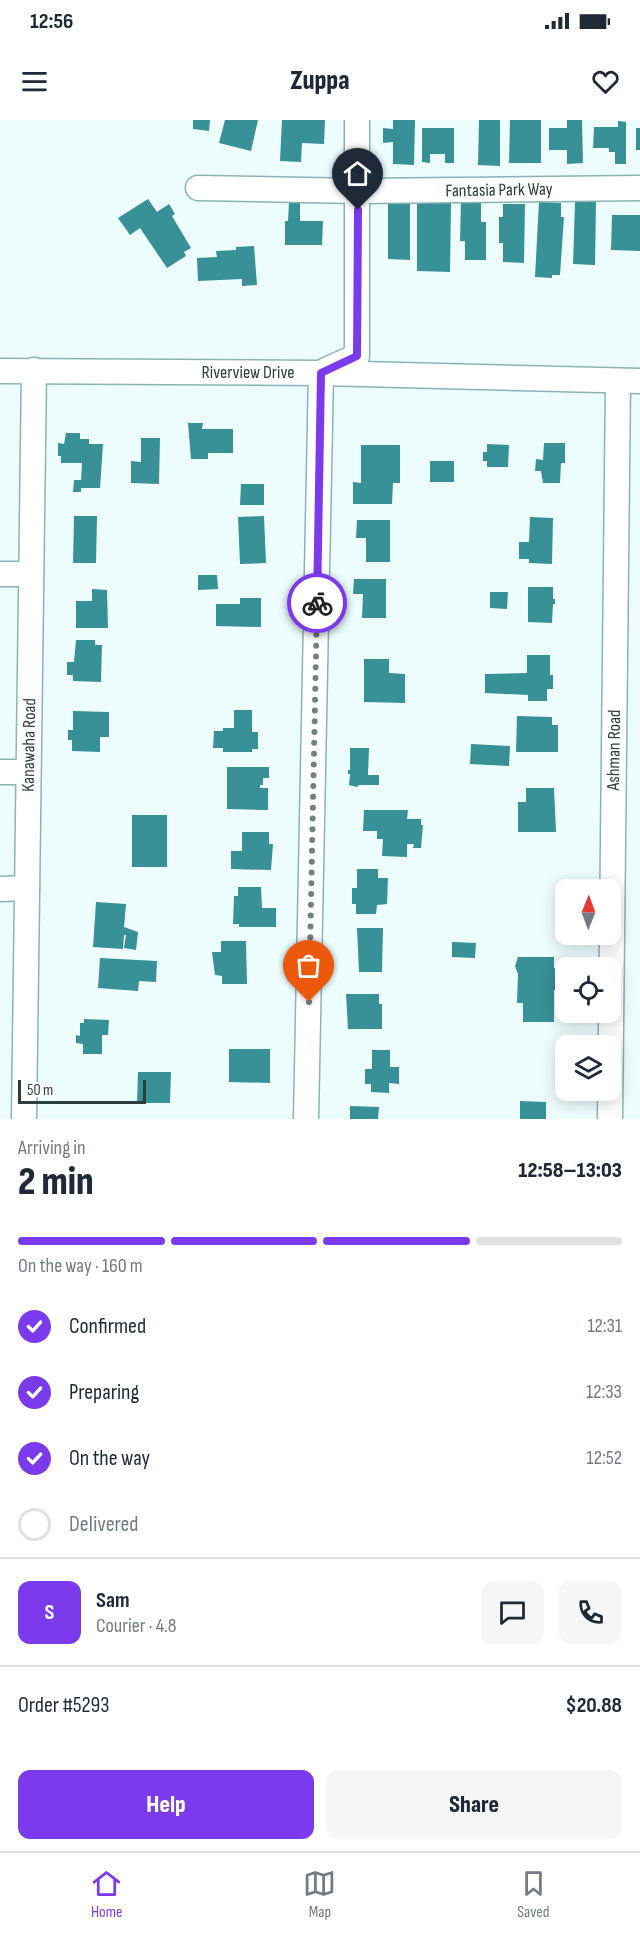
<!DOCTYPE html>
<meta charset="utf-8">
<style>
:root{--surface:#fff;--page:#f6f6f7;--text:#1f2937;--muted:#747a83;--line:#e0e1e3;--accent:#7c3aed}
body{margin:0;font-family:"Sofia Sans Condensed",sans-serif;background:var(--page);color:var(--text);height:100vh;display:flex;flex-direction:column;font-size:22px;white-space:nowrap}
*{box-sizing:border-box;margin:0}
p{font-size:20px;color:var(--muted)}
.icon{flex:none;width:33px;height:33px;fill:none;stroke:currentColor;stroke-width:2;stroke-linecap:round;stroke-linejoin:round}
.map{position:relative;height:999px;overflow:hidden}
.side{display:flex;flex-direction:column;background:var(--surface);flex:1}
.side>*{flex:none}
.needle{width:39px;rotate:1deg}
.controls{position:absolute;left:555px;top:759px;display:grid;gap:12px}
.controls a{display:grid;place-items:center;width:66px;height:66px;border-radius:12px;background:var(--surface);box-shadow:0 3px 15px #0003;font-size:30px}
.scale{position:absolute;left:18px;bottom:15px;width:128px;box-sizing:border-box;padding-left:6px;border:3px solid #2d3e3f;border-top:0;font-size:16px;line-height:21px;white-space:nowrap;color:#2d3e3f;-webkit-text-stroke:4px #fff;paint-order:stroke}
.pin{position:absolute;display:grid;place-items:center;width:51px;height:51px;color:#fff;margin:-62px -26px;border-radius:50% 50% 50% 0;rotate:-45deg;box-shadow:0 0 6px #0007}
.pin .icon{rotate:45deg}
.courier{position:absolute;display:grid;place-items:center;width:60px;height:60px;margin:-30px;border:4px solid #7c3aed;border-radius:50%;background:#fff;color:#222;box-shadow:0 2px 8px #0007}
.headline em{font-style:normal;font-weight:800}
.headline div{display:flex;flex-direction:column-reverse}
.headline{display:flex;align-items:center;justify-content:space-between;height:102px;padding:0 18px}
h1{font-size:39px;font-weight:800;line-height:45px}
.bar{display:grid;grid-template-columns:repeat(4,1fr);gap:9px 6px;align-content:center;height:72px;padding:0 18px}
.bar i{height:8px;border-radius:4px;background:var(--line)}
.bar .current{background:var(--accent)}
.bar p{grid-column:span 4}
.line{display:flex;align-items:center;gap:15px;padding:0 18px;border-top:2px solid var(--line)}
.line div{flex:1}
.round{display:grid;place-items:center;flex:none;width:63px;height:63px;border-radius:12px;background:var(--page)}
ol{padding:0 18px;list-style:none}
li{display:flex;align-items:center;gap:18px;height:66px}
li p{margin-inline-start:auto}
li .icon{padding:6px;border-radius:50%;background:var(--accent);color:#fff;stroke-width:4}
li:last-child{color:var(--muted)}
li i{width:33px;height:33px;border:3px solid var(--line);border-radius:50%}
.cta{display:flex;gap:12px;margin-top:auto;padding:12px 18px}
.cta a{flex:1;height:69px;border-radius:12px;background:var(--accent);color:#fff;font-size:24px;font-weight:800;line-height:69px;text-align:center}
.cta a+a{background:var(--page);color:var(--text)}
.status{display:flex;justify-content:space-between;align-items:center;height:42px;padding:0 30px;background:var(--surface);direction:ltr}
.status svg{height:16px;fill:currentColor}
header{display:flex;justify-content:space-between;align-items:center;height:78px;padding:0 18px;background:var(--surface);font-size:27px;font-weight:800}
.menu{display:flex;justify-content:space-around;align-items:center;height:84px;border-top:2px solid var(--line);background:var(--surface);font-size:16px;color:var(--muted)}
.menu a{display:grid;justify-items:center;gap:3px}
.menu .current{color:var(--accent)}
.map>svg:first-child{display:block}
.building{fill:#399198}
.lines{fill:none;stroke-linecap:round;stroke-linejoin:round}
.minor-casing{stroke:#8bb3b6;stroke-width:27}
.minor{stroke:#fff;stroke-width:24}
.done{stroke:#708182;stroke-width:6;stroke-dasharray:0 10.8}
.route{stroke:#7c3aed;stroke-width:8}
.labels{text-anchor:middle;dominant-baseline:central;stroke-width:4.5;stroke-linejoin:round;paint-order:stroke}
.street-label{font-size:18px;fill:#2d3e3f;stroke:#fff}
</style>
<div class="status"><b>12:56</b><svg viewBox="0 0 49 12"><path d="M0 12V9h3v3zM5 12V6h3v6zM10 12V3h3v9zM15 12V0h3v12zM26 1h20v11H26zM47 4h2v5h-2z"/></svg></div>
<header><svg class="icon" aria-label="menu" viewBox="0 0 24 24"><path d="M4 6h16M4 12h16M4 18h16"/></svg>Zuppa<svg class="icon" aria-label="heart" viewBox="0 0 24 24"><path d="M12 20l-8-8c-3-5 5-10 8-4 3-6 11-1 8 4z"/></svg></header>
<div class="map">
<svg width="640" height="999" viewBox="0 0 640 999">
<rect width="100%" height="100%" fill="#edfdfe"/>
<g class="building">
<path d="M193,0H210L209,11L193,9Z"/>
<path d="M225,0H258L251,31L219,23Z"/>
<path d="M282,0H325L324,24L302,23L301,42L280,41Z"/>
<path d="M393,0H415L414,45L393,44V22L383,23V8L393,9Z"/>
<path d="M479,0H500V46L478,45Z"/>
<path d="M510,0H541V43H509Z"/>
<path d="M567,0H582L583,43L567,44V30H549V8H567Z"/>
<path d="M618,1L626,2V44H615V32H609V28H593L594,7H618Z"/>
<path d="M422,8H454V43H445V34H430V43L422,42Z"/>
<rect x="636" y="8" width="4" height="22"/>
<path d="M148,79L157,92L169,84L175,94L172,96L191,128L184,132L186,136L167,148L140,108L130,115L118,98Z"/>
<path d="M461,81H481V102H486V140H465V121H460Z"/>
<path d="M539,82L561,83V97H564L560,155H552V158L535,157Z"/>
<path d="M575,82H596L595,145L573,144Z"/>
<path d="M289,83H300V101H323L322,125H285V101H288Z"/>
<path d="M417,83H451L450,152L417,151Z"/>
<path d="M388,84H410V140L388,139Z"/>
<path d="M503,84H525L524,143L503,142V123H499V97H503Z"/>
<path d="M612,95H640V131L611,130Z"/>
<path d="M254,126L257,165L242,166V159L198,161L197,138L217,137L216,131L236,130V127Z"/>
<path d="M188,303H203L202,309H233V333H208V339H191Z"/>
<path d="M66,313H80V319H89V324H103L100,368H81V372H73L74,360H81L82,343H61V336H58V323L64,324Z"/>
<path d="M141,318H160L159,364L131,363V341L141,342Z"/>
<path d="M544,323H565V343H561L560,363H543L541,351H535L536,339L543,340Z"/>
<path d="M487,324L509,325L508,347H487V341H483V332H487Z"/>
<path d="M361,325H400V363H393L392,384H353V362L361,363Z"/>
<rect x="430" y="341" width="24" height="21"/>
<path d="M241,364H264V385H240Z"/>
<path d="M74,396H97L96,443H73Z"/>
<path d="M264,396L266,443L240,444L238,397Z"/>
<path d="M530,397L553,398L552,444L529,443V439H519V422H529Z"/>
<path d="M357,400H390V442H366V418H356Z"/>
<path d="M198,455H217L218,469L198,470Z"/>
<path d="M354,459H386V498H362L363,474H353Z"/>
<path d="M528,467H553V479H555V484H553L552,503L528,502Z"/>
<path d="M92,469L107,470L108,508H76V481H92Z"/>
<path d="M490,472H508L507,489L490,488Z"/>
<path d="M240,478H261V507L216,506V484H240Z"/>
<path d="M76,520H95V525H102L101,562L73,561V555H67V542H74Z"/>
<path d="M527,535H550V555H553V569H547V581H528V575L485,573V554L527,553Z"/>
<path d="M364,539H389V553L405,554V583L364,582Z"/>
<path d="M234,590H252V612H258V629H252V632H223V628H213L214,611H223V608H234Z"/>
<path d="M73,591L109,592V617H100V632L72,631V620H68V610H73Z"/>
<path d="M517,596L552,597V605H558V632H516Z"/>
<path d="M471,624L510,626L509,646L470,644Z"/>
<path d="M350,628H369L368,655H379V665H359L357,667L349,665L350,654H348V650H350Z"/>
<path d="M227,647H269V658H263V665H260V668H268V690L227,689Z"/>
<path d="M526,668H554L556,712H518V682H526Z"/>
<path d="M364,690H408L407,699H421V705H423L421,728H413L414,724H407V737L382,736L383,719H377V711H363Z"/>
<rect x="132" y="695" width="35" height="52"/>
<path d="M242,712H269V724H273L271,750L231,749V731H242Z"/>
<path d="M357,749H378V758H388L387,784L377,785L376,794H356V784H352V768H357Z"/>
<path d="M238,767H261L262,788H276V807H239V804H233L234,776H238Z"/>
<path d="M96,782L126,784L124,807L138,812L136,830L124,828L126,815H124L123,829L93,827Z"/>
<path d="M357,808H383L382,852H359Z"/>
<path d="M221,821H246L247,864H222V856L215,855L212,832H221Z"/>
<path d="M452,822L476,823L475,838L452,837Z"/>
<path d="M518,837H554V848H560L559,870H554V902H523V883H517L518,854L515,846Z"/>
<path d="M100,838L157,841L156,862L139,861L138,871L98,868Z"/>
<path d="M346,874H379V884H382V909H348Z"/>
<path d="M84,899L109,900L108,915H102V934H83V924L76,923V915L80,916V903H84Z"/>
<path d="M229,929H270V963L229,962Z"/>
<path d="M372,930H390V947H399V964L389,963V973L371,972V964H365V949H372Z"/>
<path d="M138,952H171L170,983H137Z"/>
<path d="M520,981L546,982V999H520Z"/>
<path d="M350,986L379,987L378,999H350Z"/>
</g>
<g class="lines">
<defs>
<g id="minor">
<path d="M198,68L358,71L640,68"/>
<path d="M326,250L357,236V0"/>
<path d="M0,251L321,253L640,261"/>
<path d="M0,454H30"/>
<path d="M0,652H28"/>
<path d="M0,769L27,768"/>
<path d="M24,999L34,250"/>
<path d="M306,999L321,253"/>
<path d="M610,999L618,261"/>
</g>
</defs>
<use href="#minor" class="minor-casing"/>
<use href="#minor" class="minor"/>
</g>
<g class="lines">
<path class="done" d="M309,882L317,483"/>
<path class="route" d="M317,483L321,253L357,236L358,90"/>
</g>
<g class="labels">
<g class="street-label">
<text transform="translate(499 70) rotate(-1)">Fantasia Park Way</text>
<text x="248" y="252">Riverview Drive</text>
<text transform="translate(29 625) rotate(-89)">Kanawaha Road</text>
<text transform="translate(614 630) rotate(-89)">Ashman Road</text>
</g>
</g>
</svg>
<div class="controls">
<a><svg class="needle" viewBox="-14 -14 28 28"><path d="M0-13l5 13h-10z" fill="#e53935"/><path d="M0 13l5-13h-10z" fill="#747a83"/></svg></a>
<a><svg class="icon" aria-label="locate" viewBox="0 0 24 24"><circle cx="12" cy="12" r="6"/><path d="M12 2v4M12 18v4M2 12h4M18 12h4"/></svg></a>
<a><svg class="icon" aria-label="layers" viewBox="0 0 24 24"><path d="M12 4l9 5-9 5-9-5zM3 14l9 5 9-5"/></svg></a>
</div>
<div class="scale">50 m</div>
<div class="pin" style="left:309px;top:882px;background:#ea580c"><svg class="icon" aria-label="bag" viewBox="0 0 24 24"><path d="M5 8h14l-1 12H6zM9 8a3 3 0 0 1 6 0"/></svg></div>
<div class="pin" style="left:358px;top:90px;background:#1f2937"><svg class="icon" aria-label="home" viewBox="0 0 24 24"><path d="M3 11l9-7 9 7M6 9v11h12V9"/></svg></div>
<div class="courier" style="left:317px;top:483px"><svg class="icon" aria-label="bike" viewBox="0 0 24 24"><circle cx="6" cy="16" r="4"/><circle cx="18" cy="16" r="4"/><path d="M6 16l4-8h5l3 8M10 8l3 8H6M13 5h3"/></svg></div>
</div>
<section class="side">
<div class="headline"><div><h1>2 min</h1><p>Arriving in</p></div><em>12:58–13:03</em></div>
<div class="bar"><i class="current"></i><i class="current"></i><i class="current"></i><i></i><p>On the way · 160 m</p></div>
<ol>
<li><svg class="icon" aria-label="check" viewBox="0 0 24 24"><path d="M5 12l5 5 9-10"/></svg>Confirmed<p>12:31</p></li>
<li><svg class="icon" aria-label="check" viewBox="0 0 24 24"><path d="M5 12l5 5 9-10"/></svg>Preparing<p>12:33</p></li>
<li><svg class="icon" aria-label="check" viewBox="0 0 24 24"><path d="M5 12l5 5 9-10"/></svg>On the way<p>12:52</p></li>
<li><i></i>Delivered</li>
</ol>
<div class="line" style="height:108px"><b class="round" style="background:var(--accent);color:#fff">S</b><div><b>Sam</b><p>Courier · 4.8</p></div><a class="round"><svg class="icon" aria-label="chat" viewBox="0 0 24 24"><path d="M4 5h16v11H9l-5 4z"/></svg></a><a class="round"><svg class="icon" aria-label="phone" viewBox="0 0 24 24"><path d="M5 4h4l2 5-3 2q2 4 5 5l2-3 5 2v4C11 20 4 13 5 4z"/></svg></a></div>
<div class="line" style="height:78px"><div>Order #5293</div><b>$20.88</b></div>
<div class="cta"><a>Help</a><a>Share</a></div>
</section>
<nav class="menu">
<a class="current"><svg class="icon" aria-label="home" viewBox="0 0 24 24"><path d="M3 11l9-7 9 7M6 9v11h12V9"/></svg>Home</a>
<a><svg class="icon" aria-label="map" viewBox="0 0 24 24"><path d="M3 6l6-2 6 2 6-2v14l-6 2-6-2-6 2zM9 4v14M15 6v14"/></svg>Map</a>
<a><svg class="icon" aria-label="saved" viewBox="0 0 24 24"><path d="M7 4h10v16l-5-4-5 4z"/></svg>Saved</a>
</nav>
